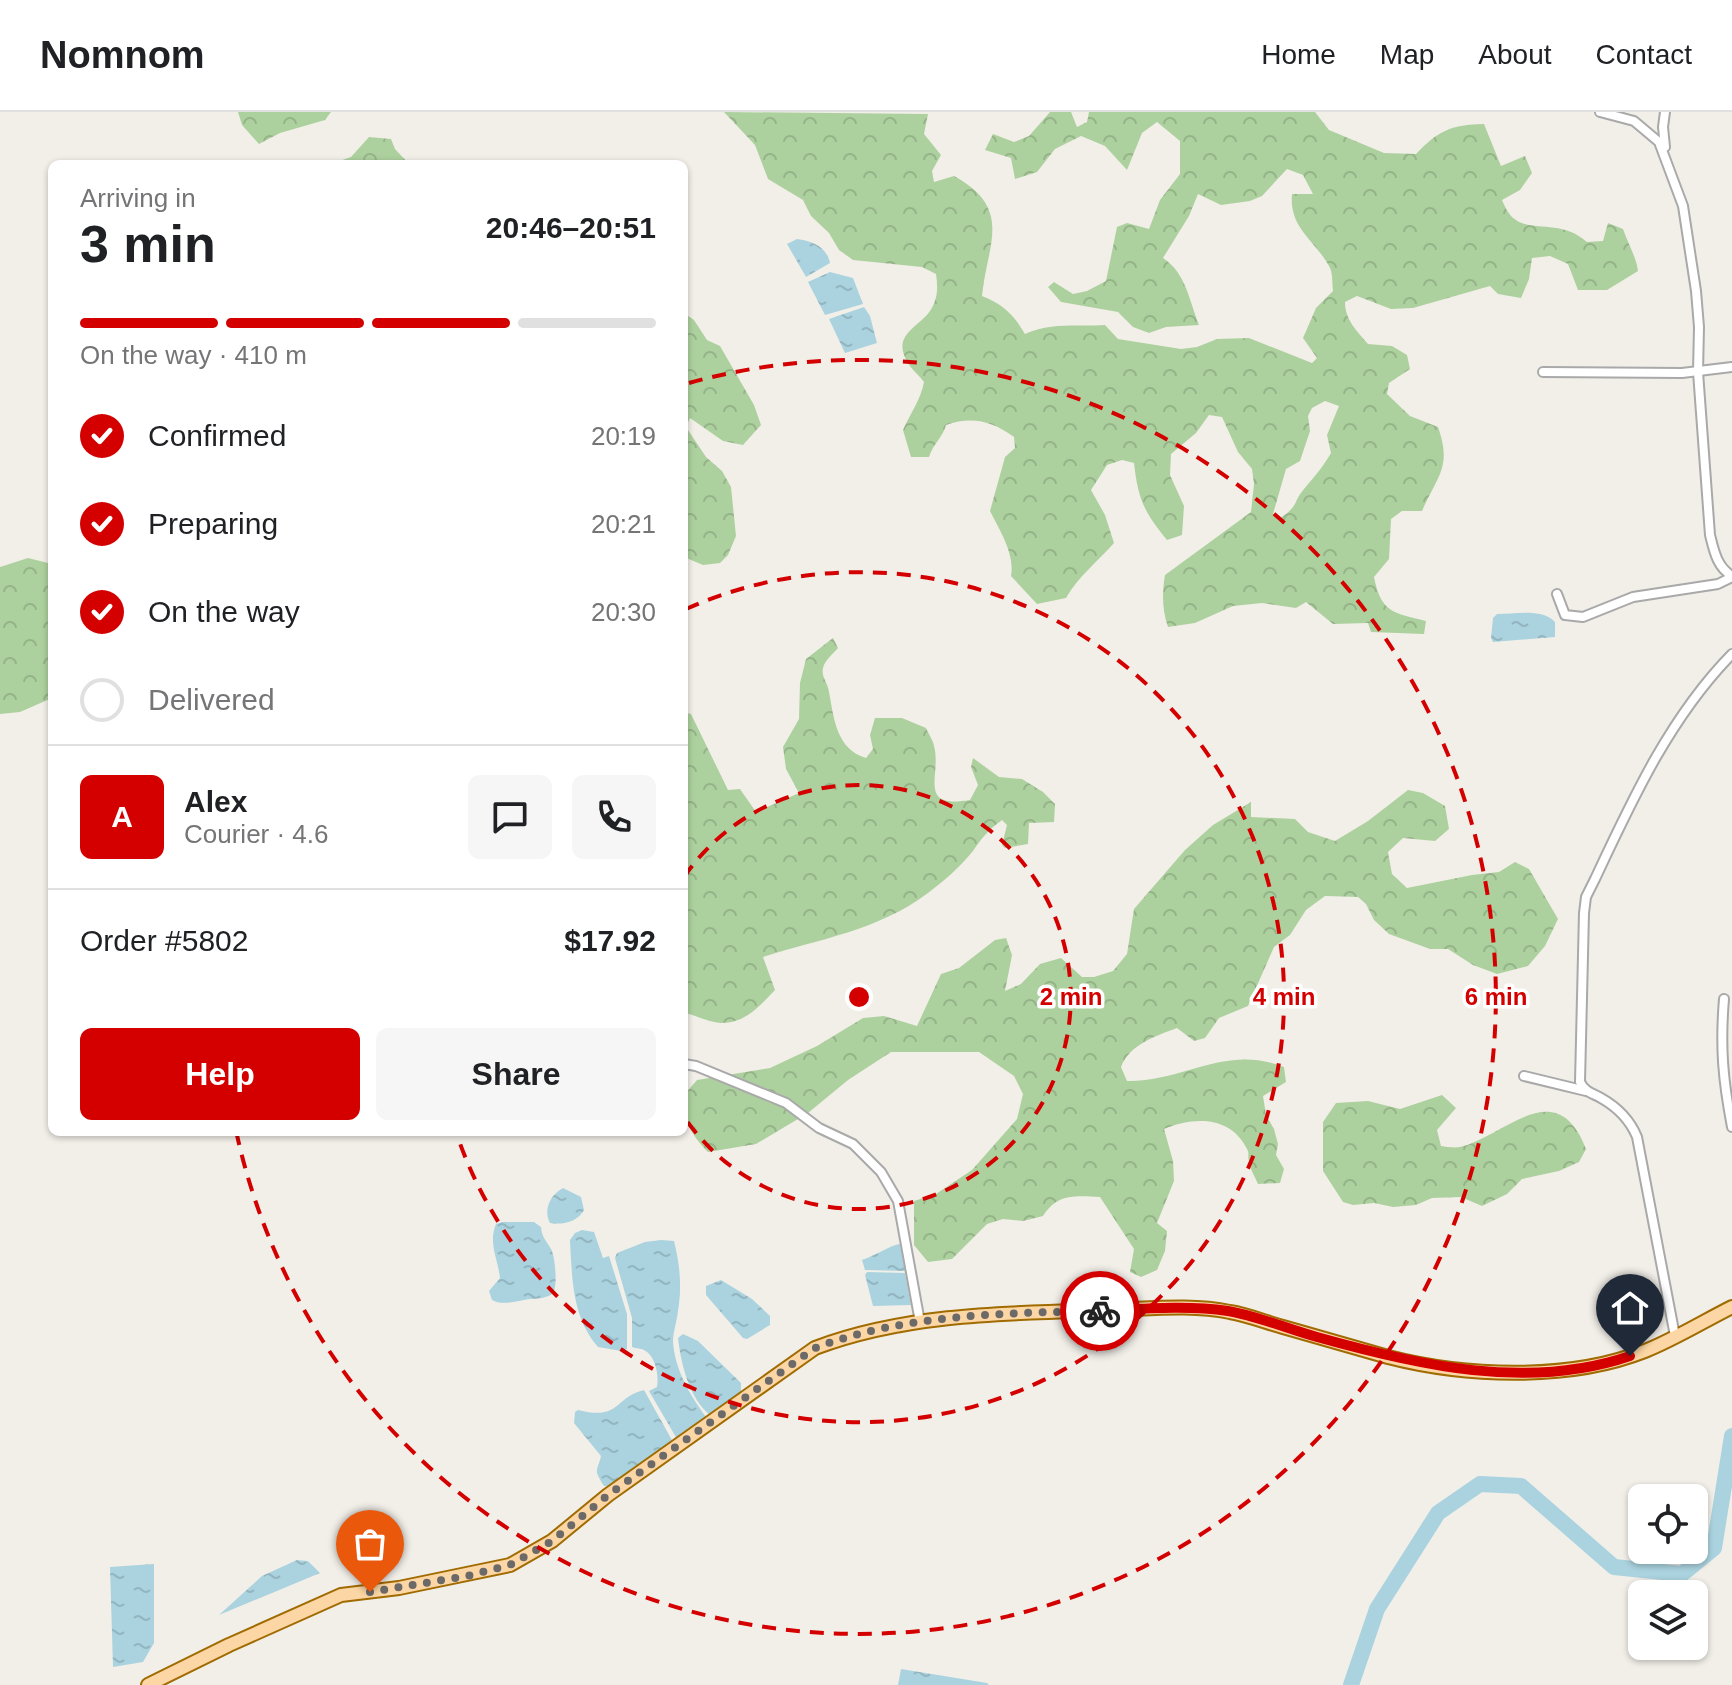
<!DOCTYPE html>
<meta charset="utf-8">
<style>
:root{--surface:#fff;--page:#f6f6f6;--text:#202124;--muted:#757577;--line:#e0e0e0;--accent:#d40000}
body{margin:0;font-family:Helvetica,sans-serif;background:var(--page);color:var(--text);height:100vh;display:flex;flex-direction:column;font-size:30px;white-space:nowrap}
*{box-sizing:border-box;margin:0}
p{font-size:26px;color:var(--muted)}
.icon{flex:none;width:44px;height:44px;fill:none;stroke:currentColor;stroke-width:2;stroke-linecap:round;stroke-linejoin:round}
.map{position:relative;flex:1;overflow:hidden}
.panel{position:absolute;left:48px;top:48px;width:640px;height:976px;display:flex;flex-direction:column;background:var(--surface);border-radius:12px;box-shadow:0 2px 6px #0004}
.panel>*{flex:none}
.fabs{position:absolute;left:1628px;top:1372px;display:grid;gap:16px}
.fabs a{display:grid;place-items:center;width:80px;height:80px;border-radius:12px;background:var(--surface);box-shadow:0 2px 6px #0004;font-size:40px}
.pin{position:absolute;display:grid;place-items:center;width:68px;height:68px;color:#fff;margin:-82px -34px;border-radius:50% 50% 50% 0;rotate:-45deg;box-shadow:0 0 8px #0007}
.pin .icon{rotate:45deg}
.courier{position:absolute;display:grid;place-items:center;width:80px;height:80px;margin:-40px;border:6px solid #d40000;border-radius:50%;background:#fff;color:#222;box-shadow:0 2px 10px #0007}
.overview em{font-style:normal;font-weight:700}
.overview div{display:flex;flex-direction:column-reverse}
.overview{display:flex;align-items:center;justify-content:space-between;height:136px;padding:0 32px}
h1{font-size:52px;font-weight:700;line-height:60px}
.bar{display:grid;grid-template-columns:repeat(4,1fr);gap:12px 8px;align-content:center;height:96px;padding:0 32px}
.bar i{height:10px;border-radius:6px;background:var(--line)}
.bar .current{background:var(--accent)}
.bar p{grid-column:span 4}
.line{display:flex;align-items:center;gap:20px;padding:0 32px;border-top:2px solid var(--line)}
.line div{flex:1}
.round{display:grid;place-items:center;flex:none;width:84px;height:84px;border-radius:12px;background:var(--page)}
ol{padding:0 32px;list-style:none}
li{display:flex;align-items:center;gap:24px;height:88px}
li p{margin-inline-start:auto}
li .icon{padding:8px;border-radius:50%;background:var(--accent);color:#fff;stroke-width:4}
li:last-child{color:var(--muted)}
li i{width:44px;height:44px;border:4px solid var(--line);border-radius:50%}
.cta{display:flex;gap:16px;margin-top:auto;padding:16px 32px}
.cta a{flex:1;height:92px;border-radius:12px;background:var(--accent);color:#fff;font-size:32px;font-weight:700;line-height:92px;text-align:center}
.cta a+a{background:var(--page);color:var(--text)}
header{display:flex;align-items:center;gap:48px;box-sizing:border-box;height:112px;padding:0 40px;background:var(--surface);border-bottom:2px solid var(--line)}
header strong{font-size:38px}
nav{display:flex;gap:44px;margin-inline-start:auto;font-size:28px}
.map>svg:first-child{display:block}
.forest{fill:url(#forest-crowns);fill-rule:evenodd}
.water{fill:url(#water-ripples)}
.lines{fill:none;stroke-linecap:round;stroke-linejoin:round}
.river{stroke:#aad3df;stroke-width:16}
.street-casing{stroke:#a9a9a9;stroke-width:12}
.primary-casing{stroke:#a06b00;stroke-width:16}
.street{stroke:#fff;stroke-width:8}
.primary{stroke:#fcd6a4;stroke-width:12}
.done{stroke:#6b6a68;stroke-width:8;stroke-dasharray:0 14.4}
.route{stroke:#d40000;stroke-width:10}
.ring{fill:none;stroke:#d40000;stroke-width:4;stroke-dasharray:14 10}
.centre{fill:#d40000;stroke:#fff;stroke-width:4}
.ring-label{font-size:24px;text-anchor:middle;font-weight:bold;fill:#d40000;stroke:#fff;stroke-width:7;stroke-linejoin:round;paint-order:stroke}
</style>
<header>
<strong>Nomnom</strong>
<nav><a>Home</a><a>Map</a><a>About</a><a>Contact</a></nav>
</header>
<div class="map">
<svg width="1732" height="1573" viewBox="0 0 1732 1573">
<defs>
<pattern id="forest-crowns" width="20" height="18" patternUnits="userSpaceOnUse" patternTransform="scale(2)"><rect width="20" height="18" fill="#add19e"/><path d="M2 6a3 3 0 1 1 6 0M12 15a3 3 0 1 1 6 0" fill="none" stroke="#95b388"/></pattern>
<pattern id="water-ripples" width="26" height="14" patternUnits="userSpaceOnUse" patternTransform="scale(2)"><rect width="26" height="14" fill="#aad3df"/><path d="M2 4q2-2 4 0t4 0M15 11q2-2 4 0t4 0" fill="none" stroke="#92b5bf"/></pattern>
</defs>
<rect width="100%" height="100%" fill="#f2efe9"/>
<g class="forest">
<path d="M238,0H331L325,8L280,21L259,32L242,13Z"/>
<path d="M724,0L928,2L924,22L941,43L932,59L934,70L954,64C1014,97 987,132 982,184C1003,192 1014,203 1025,222C1052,210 1076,215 1105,213L1118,227L1181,237L1197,235L1217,227L1249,226L1312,251L1317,246L1303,226L1316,196L1333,179C1332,171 1333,160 1329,154C1314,127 1289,116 1292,82H1313L1303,63L1287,57L1262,84L1250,89L1221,93L1198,82L1189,104L1163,146C1186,161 1189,188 1199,213L1166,215L1149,221L1133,215L1118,200L1061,190L1048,175L1054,170L1073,182L1087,179L1106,169L1117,115L1127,111L1149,117L1160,88L1180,62V29L1157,10L1142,21L1127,58L1105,34L1081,24L1055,37L1037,60L1015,67L1011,46L985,38L993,22L1014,30L1029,24L1050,0H1071L1077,15L1087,10L1089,0H1315L1329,18L1384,41L1416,42C1439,18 1451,13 1484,12L1501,54L1525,44L1532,61L1520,78L1502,88C1504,93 1508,101 1512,105C1530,122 1560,106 1587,130L1603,129L1608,111L1623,117C1628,132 1636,144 1638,159L1607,178H1578L1568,152L1550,144L1532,146L1529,167L1521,186L1498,182L1490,174L1413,196L1391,197L1357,184L1345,190C1345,208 1357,219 1368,232L1392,234L1407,243L1410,257L1389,271L1387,282L1410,304L1438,315C1452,355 1438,363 1422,399H1402L1391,407L1389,447L1374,465C1381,501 1394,501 1426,509L1424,522L1371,520L1368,511L1333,512L1306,490L1296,496L1262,491L1233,494L1195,511L1168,515C1162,498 1162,481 1165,463L1251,400L1254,372L1252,357L1238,340L1222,305L1209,303L1196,321L1171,342L1170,363L1184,394L1182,423L1167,428C1144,400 1138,387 1134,351L1122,348L1107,353L1091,378L1105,403L1114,431C1098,449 1078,465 1066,486L1037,492L1011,464C1015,442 1000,419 990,399L1005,345L1015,336L1014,325C992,309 972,304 946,313C943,325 933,332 929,345H911L903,318C910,302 921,287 924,270C919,263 912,258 908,251C891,223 917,217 930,199C938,187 938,175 936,162L922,155L853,148L839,138L829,121L811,104L803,88L768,67L755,33ZM1325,289L1339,294L1327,323L1331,341C1323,355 1314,365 1304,377C1292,391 1300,393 1280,406L1273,402L1286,357L1300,349L1310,319L1308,304L1312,296Z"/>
<path d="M369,25L391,27L395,37L409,52H331L351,45Z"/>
<path d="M684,201L694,208L707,228L720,234L754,293L761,313L743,333L723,329L690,306L686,315L706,345L722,359L731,375L736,424L728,443L720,451L703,453L684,445Z"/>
<path d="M28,446L52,452V586L20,600L0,602V455Z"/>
<path d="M833,526L838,536C833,542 825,548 823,556C821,565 828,571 829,580C834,606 836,637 866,646L873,637L870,623L875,606H902L926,616C928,621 933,628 934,634C942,663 916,697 970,688L978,673L971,655L973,646L999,665L1022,667L1043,680L1055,692L1054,710L1029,711L1028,732L1005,736L1002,733L1007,713L1002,708C988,718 982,726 973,739C961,754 944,769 928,781C877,819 822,826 763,845L775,878C760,894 745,911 722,911C710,911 696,903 684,901V600L691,602L728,678L740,677L756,700L799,681L786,657L783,635L799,607L800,571L806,547Z"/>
<path d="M1408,678L1423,681L1445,694L1449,717L1435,729L1403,726L1388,740L1392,762L1407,776L1472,763L1499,760L1515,750L1529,757L1558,807L1545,834L1528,854L1497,862L1473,853L1448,837H1430L1389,822L1374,808L1366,792L1358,785L1325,784L1306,798L1290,823L1274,835L1248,894L1219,906L1205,926L1194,929L1177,916C1156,924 1130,932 1121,955L1127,969C1184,970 1225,932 1284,955L1286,970L1263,984L1266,1003L1274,1017L1278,1032L1276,1043L1284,1057L1280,1071L1258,1072C1255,1065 1250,1057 1249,1049C1247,1042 1250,1043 1247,1037C1230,1003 1193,1005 1164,1017L1173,1049L1174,1069L1157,1111L1167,1119L1165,1139L1157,1158L1141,1165L1130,1160L1134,1137L1100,1085C1075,1084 1058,1081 1043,1104L1023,1109L1003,1107L987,1112L952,1147L928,1150L914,1133V1089L936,1082L972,1058L1017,1007L1023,982L1014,964L979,940H891L848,968L808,1001L756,1032L708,1040C688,1019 686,1011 684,983L697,968L770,956L817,934L863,906L884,904L917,914L941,862L959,856L995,828L1006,826L1012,843L1005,879L1021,872L1040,852L1061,846L1082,865H1094L1113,859L1127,842L1134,797L1185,738L1213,713L1251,690V705L1295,707L1308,720L1335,729L1368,709Z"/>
<path d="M1442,983L1456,996L1437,1018L1441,1034C1447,1035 1454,1036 1460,1035C1504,1025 1556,960 1586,1037L1579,1050L1559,1059L1522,1067L1507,1082L1482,1094L1461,1085L1432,1086L1416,1093L1393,1095L1374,1091L1353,1093L1343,1090L1323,1059V1010L1336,991L1368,989L1400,997Z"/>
</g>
<g class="water">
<path d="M797,127C812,129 827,135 830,151L806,165L787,132Z"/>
<path d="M830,160L853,166L863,192L825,203L808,170Z"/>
<path d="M864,195L870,204L877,231L845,241L829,207Z"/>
<path d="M1497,502C1514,502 1543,496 1555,510V525L1493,530L1491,526L1493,506Z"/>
<path d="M563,1076L581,1085L584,1098C577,1110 564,1113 550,1111C543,1098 550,1083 563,1076Z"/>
<path d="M502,1110H534L541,1115C542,1126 546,1128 551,1137C555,1143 558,1175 553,1181C549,1186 536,1187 529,1187C518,1189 502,1194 492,1188L489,1179L500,1166C498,1147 488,1131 496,1112Z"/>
<path d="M582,1118L594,1120L603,1146L609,1144L627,1202V1237L621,1239L598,1235C572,1205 572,1166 570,1128L575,1121Z"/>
<path d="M661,1128L674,1129C680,1153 682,1175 678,1199C677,1209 673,1220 673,1230C675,1258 690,1283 706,1305V1308L677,1327L649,1279L657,1275C659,1264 656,1244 644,1238C641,1236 636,1237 632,1235V1206L615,1146L617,1141L645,1130Z"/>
<path d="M900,1132L905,1159L865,1158L862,1148C874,1144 891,1133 900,1132Z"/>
<path d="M867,1160L905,1161L911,1193L873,1194L865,1163Z"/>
<path d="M721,1168L752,1187L770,1204V1213L747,1227L743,1226L706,1183V1174Z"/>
<path d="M683,1222L698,1229L741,1271V1281L711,1304C689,1287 681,1252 678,1226Z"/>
<path d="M644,1278L673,1330L613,1374H604C593,1356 597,1361 601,1344L574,1311L575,1300L578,1298C621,1309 614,1285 644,1278Z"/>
<path d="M297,1448L308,1449L320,1461L219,1503L262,1464Z"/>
<path d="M154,1452V1531L143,1550L113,1555L110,1455Z"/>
<path d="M901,1557L987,1571L989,1573H898Z"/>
</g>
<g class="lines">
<path class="river" d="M1351,1573L1377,1497L1438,1401L1480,1372L1521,1374L1614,1455L1682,1462L1714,1436L1732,1324"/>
<defs>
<g id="street">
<path d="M1600,0L1634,9L1659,30L1683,94L1696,179L1699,215L1698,260L1710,423C1714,439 1717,455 1732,464"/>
<path d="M1665,35L1663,15L1665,0"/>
<path d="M1543,260L1682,261L1732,255"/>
<path d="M1557,482L1565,503L1583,505L1633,485L1718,472L1732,465"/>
<path d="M1724,887C1720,935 1723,968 1732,1015"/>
<path d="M684,952L696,954L786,991L819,1016L853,1032L881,1060L898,1089L920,1210"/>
<path d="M1524,964L1586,979"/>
<path d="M1675,1224L1637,1025C1630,1008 1617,995 1601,986C1592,981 1585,980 1580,970L1584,801L1586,785L1595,767C1632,688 1670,605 1732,542"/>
</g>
<path id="primary" d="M148,1573L229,1533L341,1483L399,1476L510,1453L552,1429L608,1383L815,1236C907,1201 1011,1201 1109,1198C1149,1197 1191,1192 1230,1200C1248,1203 1265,1210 1283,1215C1318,1225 1353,1235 1388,1245C1466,1265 1569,1269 1645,1239C1675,1227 1704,1209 1732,1195"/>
</defs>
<use href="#street" class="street-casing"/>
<use href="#primary" class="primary-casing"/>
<use href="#street" class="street"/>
<use href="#primary" class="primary"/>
</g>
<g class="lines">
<path class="done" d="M370,1480L467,1464L510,1453L552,1429L608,1383L815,1236C904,1202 1005,1201 1100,1199"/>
<path class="route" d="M1100,1199C1142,1197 1186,1193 1228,1199C1258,1204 1288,1217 1317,1225C1417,1253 1528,1279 1630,1244"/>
</g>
<g class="ring">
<path d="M684 765A212 212 0 1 1 684 1005"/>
<path d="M686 497A425 425 0 1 1 457 1023"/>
<path d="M689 271A637 637 0 1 1 237 1023"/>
</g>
<circle cx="859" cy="885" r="12" class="centre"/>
<g class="ring-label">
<text x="1071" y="893">2 min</text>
<text x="1284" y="893">4 min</text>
<text x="1496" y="893">6 min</text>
</g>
</svg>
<div class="fabs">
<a><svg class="icon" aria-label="locate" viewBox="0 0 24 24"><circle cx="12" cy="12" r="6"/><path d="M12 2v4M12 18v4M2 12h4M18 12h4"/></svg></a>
<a><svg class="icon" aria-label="layers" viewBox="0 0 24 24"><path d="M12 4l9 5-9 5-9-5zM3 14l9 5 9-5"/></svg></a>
</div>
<div class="pin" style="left:370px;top:1480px;background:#ea580c"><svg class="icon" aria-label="bag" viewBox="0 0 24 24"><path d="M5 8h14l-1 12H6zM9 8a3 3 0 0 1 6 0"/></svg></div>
<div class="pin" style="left:1630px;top:1244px;background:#1f2937"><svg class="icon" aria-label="home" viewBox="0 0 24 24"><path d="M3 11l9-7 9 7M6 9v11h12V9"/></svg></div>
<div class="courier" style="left:1100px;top:1199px"><svg class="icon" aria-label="bike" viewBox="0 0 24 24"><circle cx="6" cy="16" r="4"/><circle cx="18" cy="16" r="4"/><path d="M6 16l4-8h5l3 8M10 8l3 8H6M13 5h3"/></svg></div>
<section class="panel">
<div class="overview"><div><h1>3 min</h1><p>Arriving in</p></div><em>20:46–20:51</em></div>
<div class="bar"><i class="current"></i><i class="current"></i><i class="current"></i><i></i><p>On the way · 410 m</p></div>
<ol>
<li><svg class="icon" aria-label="check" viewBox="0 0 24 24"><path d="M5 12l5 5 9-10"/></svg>Confirmed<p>20:19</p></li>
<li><svg class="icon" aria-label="check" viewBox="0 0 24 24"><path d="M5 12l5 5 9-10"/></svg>Preparing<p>20:21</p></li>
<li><svg class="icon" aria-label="check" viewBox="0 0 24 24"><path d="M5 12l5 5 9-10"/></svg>On the way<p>20:30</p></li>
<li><i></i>Delivered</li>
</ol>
<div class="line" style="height:144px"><b class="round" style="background:var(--accent);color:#fff">A</b><div><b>Alex</b><p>Courier · 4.6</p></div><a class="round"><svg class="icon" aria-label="chat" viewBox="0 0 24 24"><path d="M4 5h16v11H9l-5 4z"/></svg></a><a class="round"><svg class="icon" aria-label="phone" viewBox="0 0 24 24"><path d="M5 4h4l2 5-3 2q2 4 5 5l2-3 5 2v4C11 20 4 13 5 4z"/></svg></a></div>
<div class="line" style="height:104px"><div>Order #5802</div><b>$17.92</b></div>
<div class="cta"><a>Help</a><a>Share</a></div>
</section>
</div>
